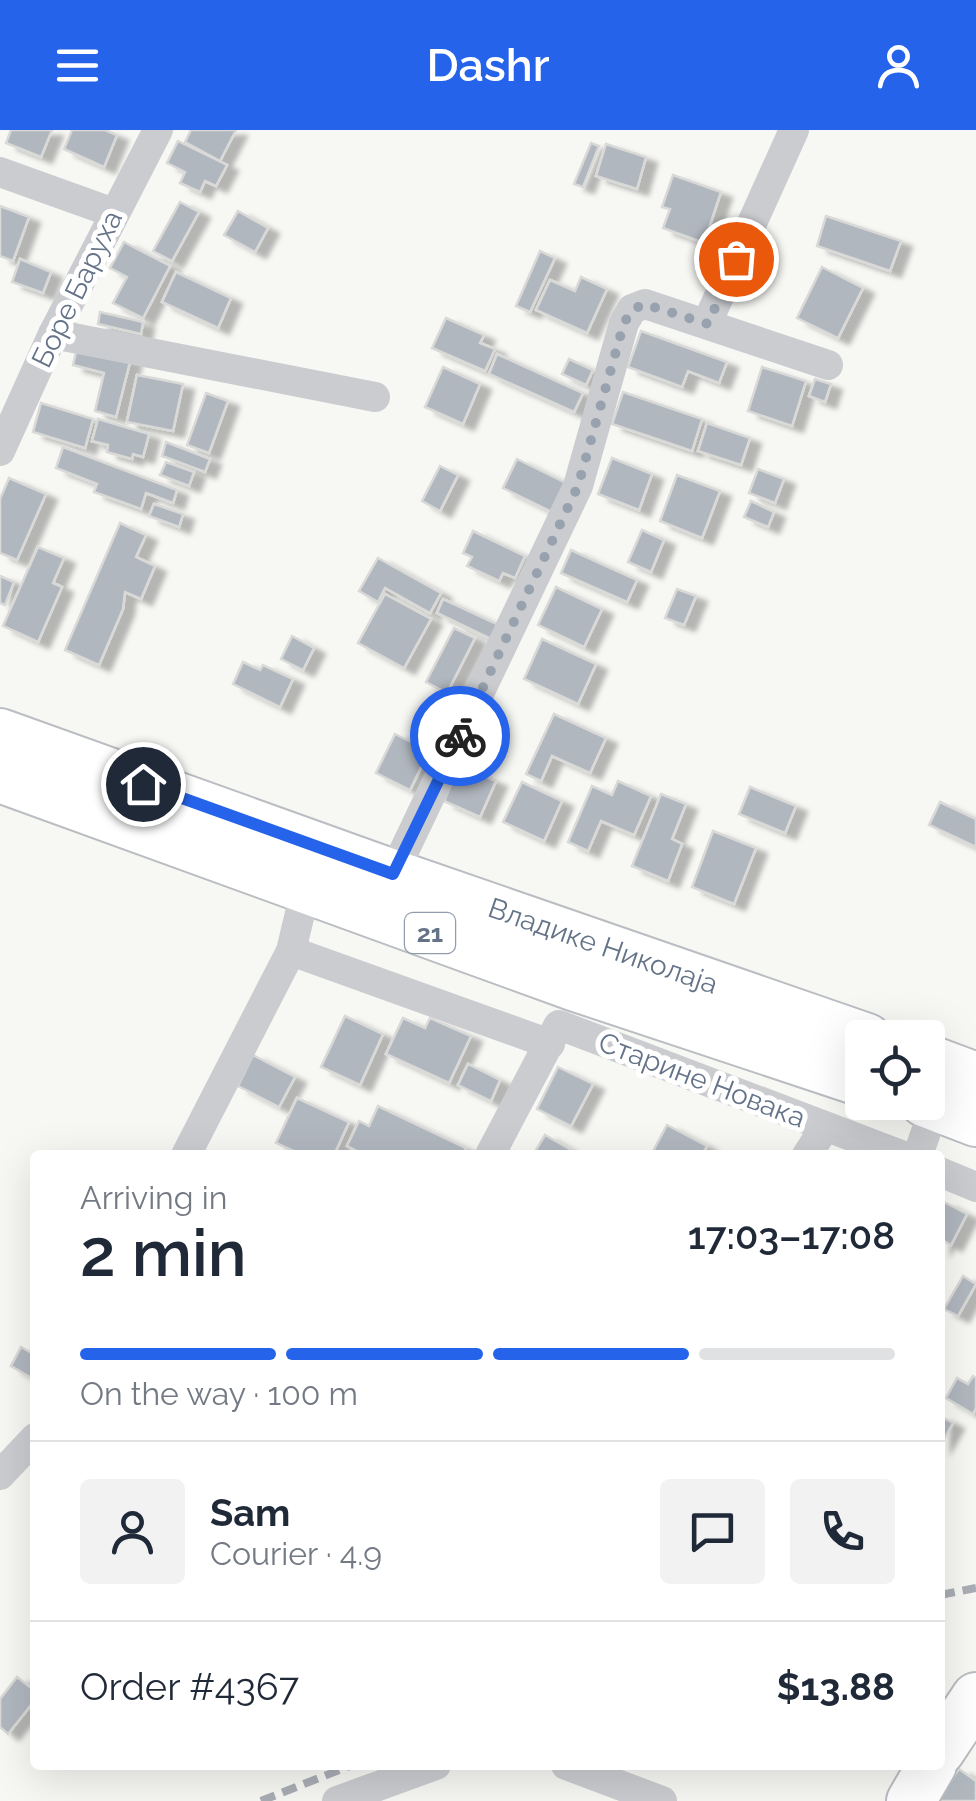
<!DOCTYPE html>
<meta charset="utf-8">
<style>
:root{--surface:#fff;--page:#f2f2f3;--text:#1f2937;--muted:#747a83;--line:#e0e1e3;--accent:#2563eb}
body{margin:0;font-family:Raleway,sans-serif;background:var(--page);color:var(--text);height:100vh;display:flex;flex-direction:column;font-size:38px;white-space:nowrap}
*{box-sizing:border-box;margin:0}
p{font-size:32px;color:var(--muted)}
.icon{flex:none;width:55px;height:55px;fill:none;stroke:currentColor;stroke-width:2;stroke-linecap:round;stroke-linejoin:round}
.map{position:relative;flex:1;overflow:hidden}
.drawer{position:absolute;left:30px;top:1020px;width:915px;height:620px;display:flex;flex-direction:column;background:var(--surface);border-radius:10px;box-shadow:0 10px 40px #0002}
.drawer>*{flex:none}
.fabs{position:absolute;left:845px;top:890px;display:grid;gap:20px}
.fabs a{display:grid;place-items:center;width:100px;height:100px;border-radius:10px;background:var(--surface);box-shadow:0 10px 40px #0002;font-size:50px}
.pin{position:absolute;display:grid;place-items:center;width:85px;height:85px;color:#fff;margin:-42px;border:5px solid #fff;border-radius:50%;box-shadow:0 2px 10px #0007}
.courier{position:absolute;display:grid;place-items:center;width:100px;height:100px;margin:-50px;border:8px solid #2563eb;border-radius:50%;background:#fff;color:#222;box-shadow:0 2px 12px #0007}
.summary em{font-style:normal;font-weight:600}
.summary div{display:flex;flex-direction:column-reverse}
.summary{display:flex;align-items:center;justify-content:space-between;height:170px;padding:0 50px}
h1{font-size:65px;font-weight:600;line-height:75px}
.bar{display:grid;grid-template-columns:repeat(4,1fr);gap:15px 10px;align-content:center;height:120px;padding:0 50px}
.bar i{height:12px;border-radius:8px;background:var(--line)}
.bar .selected{background:var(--accent)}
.bar p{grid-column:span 4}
.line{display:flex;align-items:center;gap:25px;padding:0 50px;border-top:2px solid var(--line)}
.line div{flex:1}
.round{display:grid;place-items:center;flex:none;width:105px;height:105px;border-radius:10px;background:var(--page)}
header{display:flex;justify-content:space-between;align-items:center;height:130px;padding:0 50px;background:var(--accent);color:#fff;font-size:45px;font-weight:600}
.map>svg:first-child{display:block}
.building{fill:#b1b7bf;stroke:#d9d9d7;stroke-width:2.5;filter:url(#shadow)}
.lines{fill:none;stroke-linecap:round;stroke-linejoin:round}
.primary-casing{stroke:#babdc2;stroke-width:52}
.street{stroke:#caccd0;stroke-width:30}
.primary{stroke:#fff;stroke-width:48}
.rail{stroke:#a9adb4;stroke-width:8;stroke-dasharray:15 8;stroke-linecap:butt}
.done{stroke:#97a2ae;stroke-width:10;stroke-dasharray:0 18}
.route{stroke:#2563eb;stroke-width:12}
.labels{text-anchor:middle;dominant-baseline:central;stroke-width:10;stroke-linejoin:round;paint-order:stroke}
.shield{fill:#fff;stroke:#929dac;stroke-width:2.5}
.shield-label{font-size:25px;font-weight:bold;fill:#647388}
.street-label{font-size:28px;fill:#647388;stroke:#fff}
</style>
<header><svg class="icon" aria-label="menu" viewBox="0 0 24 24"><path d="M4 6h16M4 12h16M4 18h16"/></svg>Dashr<svg class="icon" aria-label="person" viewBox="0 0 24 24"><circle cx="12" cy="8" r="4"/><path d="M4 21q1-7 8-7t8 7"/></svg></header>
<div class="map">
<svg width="976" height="1671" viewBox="0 0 976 1671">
<defs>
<filter id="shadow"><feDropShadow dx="11" dy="6" stdDeviation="2.5" flood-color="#0004"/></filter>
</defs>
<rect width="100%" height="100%" fill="#f7f8f4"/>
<g class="building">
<path d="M11,0H52L41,27L6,13Z"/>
<path d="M72,0H105L117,5L104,37L64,19Z"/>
<path d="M191,0H236L220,31L185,12Z"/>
<path d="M178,11L227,35L216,56L205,51L200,62L180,53L185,42L167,33Z"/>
<path d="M591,13L599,16L583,57L574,54Z"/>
<path d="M606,14L646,27L637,59L596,46Z"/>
<path d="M673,45L721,62L704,113L663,98L670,79L662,77Z"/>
<path d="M180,72L199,82L172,131L153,121Z"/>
<path d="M0,76L29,87L13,131L0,126Z"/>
<path d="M238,81L268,98L255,122L224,105Z"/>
<path d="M826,86L901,111L890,141L817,116Z"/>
<path d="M124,112L170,136L143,188L113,173L127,147L110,138Z"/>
<path d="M540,121L555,128L530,182L516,176Z"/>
<path d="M20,129L51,142L43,163L12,152Z"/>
<path d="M822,137L863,158L838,208L797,188Z"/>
<path d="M176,142L231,168L218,198L162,172Z"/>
<path d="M581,147L607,159L587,203L536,180L550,150L575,161Z"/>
<path d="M100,182L143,192L141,204L98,194Z"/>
<path d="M446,188L484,205L480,213L495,219L485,241L432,218Z"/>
<path d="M641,201L727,232L719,253L688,241L682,257L628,237Z"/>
<path d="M78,214L131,228L116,287L95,281L104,243L73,235Z"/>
<path d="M497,224L583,263L574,282L489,244Z"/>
<path d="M569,229L593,240L586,255L562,244Z"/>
<path d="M443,237L480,254L463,294L425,277Z"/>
<path d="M762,237L806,251L792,296L748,281Z"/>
<path d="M137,245L183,254L173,301L127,292Z"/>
<path d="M815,249L831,254L825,272L809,266Z"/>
<path d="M623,262L702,289L692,321L612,294Z"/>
<path d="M206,263L228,271L209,323L187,315Z"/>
<path d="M41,273L93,289L85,318L33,302Z"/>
<path d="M98,289L149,304L143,327L133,324L132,329L107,322L108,315L92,311Z"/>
<path d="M707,293L750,308L741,335L698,321Z"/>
<path d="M166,312L210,329L205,342L162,326Z"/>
<path d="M63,317L177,360L173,373L146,363L141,379L94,362L97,354L56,338Z"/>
<path d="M612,328L652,344L639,380L598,364Z"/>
<path d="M517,329L566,353L552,382L503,358Z"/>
<path d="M166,332L194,342L189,356L160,345Z"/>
<path d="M440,336L458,345L440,381L422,371Z"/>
<path d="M758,339L784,349L775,373L749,363Z"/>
<path d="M677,345L720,361L702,408L660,391Z"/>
<path d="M9,348L46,364L17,430L0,423V369Z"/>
<path d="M751,371L774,382L768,397L744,387Z"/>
<path d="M154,374L183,384L179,397L149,386Z"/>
<path d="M120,393L146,405L136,427L155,436L141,469L125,462L123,479L99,535L65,520Z"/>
<path d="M642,400L664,410L651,442L628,432Z"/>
<path d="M473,401L525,426L515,448L503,443L499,451L467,436L472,427L463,423Z"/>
<path d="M38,417L64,428L53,453L62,457L38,512L3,496Z"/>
<path d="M571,420L637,450L627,472L561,443Z"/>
<path d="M378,428L441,463L430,483L385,458L378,472L359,461Z"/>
<path d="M0,446L14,452L5,475L0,473Z"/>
<path d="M556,457L602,479L584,517L538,495Z"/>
<path d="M677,459L696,466L684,495L665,488Z"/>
<path d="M385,464L431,489L404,538L358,513Z"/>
<path d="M443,469L499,495L493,510L437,483Z"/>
<path d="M454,498L475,508L447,563L426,552Z"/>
<path d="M292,506L314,518L303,540L281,529Z"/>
<path d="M542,509L596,534L578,574L524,549Z"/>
<path d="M243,532L260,540L263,535L293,549L280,577L233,554Z"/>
<path d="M554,584L606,608L590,643L552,626L541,651L526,644Z"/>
<path d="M395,604L429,621L410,660L376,643Z"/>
<path d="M459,636L496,651L480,687L444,671Z"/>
<path d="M618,651L651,666L634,705L601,691L588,721L568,712L592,656L612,665Z"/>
<path d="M522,652L562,671L544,711L503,692Z"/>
<path d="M750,657L796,676L785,703L739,684Z"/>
<path d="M661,664L686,674L672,709L682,714L668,751L632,736Z"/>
<path d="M940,672L976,689V717L929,695Z"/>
<path d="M713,701L756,718L734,774L692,757Z"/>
<path d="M345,886L383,904L360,955L321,937Z"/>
<path d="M403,888L425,898L430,888L471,906L449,953L386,924Z"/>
<path d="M253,925L295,947L279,977L238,956Z"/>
<path d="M468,934L500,950L491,971L458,955Z"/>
<path d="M558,937L593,954L571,996L537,979Z"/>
<path d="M297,968L349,992L334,1025H302L276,1013Z"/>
<path d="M378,976L466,1018L462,1025H365L347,1016L359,991L369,996Z"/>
<path d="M667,995L707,1016L702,1025H651Z"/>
<path d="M545,1005L580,1025H533Z"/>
<path d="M944,1072L967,1084L951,1115L944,1111L940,1118V1081Z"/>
<path d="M963,1146L976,1154L958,1186L944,1179Z"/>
<path d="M21,1217L35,1225V1250L11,1236Z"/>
<path d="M973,1246L976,1248V1278L973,1284L946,1268L957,1248L968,1254Z"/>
<path d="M940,1286L953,1293L940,1316Z"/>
<path d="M17,1547L35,1561V1570L8,1604L0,1597V1569Z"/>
<path d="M959,1639L976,1651V1671H937Z"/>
</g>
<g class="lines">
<defs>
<g id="primary">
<path d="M0,603L393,744L867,908"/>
<path d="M0,648L573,856L862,952"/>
<path d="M928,929L976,947"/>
<path d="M924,972L976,992"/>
<path d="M940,1621L976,1567"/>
<path d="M911,1671L932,1635"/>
</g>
</defs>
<use href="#primary" class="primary-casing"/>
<g class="street">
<path d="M0,42L114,83"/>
<path d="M707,193L794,0"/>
<path d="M53,204L375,267"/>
<path d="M0,321L53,204L158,0"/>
<path d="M393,744L578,356L624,193L632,179L645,174L828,235"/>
<path d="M291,821L550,914"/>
<path d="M559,895L901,1025"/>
<path d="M186,1025L291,821L306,758"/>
<path d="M490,1025L558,896"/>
<path d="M807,1025L825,997"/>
<path d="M918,1025L935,976"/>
<path d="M940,1042L976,1057"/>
<path d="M0,1345L35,1308"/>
<path d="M566,1635L662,1671"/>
<path d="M337,1671L436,1635"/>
</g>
<use href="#primary" class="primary"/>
<g class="rail">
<path d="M940,1465L976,1458"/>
<path d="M261,1671L352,1635"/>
</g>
</g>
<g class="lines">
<path class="done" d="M460,606L578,356L624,193L632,180L644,174L708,194L736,129"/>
<path class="route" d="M143,654L393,744L460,606"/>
</g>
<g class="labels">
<rect class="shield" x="405" y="783" width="50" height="40" rx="8"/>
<g class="shield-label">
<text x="430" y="803">21</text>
</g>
<g class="street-label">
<text transform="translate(77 159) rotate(-64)">Боре Баруха</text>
<text transform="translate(603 816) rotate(19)">Владике Николаја</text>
<text transform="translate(702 950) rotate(21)">Старине Новака</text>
</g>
</g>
</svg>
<div class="fabs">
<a><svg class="icon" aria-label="locate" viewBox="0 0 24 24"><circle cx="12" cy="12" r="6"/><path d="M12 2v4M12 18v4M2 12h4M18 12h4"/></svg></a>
</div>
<div class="pin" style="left:736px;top:129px;background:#ea580c"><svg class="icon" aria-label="bag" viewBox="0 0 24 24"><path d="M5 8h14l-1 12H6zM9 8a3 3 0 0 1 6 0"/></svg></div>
<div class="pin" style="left:143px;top:654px;background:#1f2937"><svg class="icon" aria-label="home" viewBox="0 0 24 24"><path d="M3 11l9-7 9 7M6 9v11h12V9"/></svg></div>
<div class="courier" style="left:460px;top:606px"><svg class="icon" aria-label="bike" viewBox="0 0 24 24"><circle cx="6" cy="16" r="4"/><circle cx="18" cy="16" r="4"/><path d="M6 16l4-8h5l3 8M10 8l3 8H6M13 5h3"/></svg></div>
<section class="drawer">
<div class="summary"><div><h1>2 min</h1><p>Arriving in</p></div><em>17:03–17:08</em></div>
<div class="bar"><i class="selected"></i><i class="selected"></i><i class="selected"></i><i></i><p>On the way · 100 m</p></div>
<div class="line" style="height:180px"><a class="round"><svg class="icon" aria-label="person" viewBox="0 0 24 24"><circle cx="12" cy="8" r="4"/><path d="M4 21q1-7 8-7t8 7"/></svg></a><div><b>Sam</b><p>Courier · 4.9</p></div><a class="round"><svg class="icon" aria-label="chat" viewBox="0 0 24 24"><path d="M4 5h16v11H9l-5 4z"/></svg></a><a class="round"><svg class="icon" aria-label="phone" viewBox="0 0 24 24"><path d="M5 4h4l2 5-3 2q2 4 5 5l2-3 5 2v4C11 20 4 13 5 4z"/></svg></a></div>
<div class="line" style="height:130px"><div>Order #4367</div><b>$13.88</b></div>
</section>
</div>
